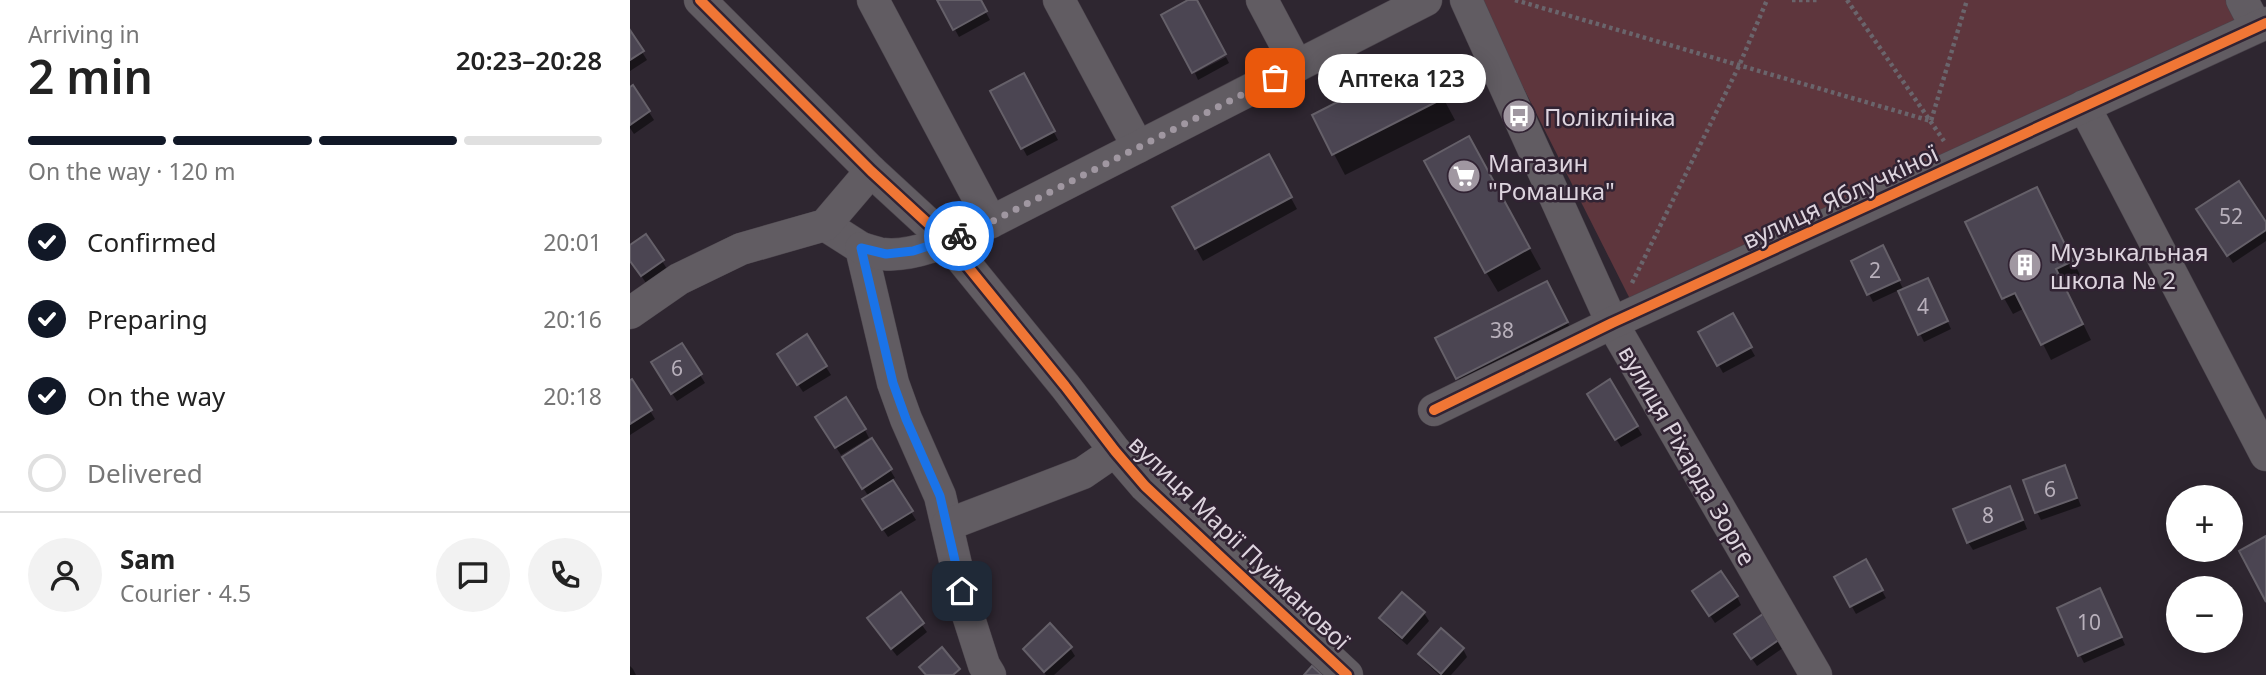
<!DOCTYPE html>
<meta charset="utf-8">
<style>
:root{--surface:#fff;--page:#f2f2f2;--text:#222;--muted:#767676;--line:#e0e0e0;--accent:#111827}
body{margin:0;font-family:"Noto Sans",sans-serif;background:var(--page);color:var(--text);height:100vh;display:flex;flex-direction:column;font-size:26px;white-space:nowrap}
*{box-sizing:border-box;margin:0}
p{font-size:23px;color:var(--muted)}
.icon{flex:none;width:38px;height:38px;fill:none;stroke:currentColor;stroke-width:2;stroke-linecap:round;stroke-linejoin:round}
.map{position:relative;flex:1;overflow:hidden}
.drawer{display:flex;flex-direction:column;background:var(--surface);width:630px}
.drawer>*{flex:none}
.buttons{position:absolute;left:1536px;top:485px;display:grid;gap:14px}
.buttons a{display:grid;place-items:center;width:77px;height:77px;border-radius:50%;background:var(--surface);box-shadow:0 4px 18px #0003;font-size:35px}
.pin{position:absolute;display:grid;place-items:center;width:60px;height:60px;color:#fff;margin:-30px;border-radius:14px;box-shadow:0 4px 10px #0006}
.courier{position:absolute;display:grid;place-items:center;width:70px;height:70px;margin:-35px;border:5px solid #1a73e8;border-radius:50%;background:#fff;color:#222;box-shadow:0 2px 9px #0007}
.bubble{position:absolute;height:49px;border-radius:24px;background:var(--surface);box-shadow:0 4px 18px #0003;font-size:23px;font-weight:600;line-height:49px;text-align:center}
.head em{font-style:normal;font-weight:600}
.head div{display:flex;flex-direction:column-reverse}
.head{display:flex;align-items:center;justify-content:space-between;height:119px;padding:0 28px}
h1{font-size:46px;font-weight:600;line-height:52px}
.bar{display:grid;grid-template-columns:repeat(4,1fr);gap:10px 7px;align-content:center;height:84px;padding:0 28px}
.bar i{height:9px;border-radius:5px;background:var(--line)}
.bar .selected{background:var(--accent)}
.bar p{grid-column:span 4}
.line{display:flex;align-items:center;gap:18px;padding:0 28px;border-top:2px solid var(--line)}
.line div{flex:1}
.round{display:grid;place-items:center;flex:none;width:74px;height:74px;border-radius:37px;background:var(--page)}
ol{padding:0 28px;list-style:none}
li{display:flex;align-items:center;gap:21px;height:77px}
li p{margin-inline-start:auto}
li .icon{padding:7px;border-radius:50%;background:var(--accent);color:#fff;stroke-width:4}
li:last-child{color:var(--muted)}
li i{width:38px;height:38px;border:4px solid var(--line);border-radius:50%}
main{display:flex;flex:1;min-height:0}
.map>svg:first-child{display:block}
.green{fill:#5e363d}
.shadow{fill:#0007}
.building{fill:#4b4552;stroke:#656069;stroke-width:2}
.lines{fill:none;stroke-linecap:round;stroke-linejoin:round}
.minor-casing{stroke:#4a434b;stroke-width:33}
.path{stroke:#6a656c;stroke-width:4.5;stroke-dasharray:3.5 3.5;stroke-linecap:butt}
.minor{stroke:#615c62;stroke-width:32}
.cycleway-casing{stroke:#312333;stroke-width:15}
.cycleway{stroke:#f07635;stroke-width:10}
.done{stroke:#a097a1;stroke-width:7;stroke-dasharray:0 12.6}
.route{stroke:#1a73e8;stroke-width:9}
.labels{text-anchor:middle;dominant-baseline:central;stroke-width:5;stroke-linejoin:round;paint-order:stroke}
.number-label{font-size:21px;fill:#b8b0bb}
.poi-label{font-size:24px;fill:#ddd4de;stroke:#312333;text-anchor:start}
.street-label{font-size:24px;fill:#ddd4de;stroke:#312333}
</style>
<main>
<section class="drawer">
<div class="head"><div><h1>2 min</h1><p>Arriving in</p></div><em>20:23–20:28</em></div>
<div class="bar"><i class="selected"></i><i class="selected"></i><i class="selected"></i><i></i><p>On the way · 120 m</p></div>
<ol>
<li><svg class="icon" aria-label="check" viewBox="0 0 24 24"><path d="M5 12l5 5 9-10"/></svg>Confirmed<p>20:01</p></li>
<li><svg class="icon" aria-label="check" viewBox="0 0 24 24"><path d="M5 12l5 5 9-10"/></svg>Preparing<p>20:16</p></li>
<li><svg class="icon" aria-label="check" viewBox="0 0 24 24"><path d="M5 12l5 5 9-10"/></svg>On the way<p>20:18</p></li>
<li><i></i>Delivered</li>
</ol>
<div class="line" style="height:126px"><a class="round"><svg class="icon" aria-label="person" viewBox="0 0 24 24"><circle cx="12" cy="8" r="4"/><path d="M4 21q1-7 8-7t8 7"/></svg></a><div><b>Sam</b><p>Courier · 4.5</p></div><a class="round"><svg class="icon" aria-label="chat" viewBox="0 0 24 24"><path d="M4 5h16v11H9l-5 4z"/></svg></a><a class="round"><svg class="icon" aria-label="phone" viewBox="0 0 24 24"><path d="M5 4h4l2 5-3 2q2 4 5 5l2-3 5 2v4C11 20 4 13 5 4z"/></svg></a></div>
</section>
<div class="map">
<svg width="1636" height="675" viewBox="0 0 1636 675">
<rect width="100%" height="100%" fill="#2e2630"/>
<path class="green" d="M849,0H1600L1609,19L1001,301Z"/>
<g class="shadow">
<path d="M309,0H349L360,20L329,37Z"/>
<path d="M0,33L17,60L0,71Z"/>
<path d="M596,57L599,63L568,80L565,73Z"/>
<path d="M393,75L428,140L397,156L362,92Z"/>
<path d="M804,81L825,120L715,175L684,116Z"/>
<path d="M3,87L24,120L4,134L0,128V89Z"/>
<path d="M638,156L667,209L573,261L544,208Z"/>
<path d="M850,159L911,269L868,292L856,272Z"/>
<path d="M1415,204L1451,277L1434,285L1461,340L1421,360L1395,308L1383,314L1374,298Z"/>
<path d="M1573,217L1636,226V241L1603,263Z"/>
<path d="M0,247L32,261L37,269L16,283L0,259Z"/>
<path d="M1257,255L1274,291L1302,288L1321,329L1294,342L1269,290L1243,302L1223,262Z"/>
<path d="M928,304L948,343L839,398L828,378Z"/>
<path d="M1102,316L1125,356L1093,373L1071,333Z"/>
<path d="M177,337L201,375L173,392L154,363Z"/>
<path d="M51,345L75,383L47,401L28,371Z"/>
<path d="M2,381L25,419L0,435V382Z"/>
<path d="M980,382L1012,435L991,447L959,394Z"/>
<path d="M192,425L235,430L239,438L211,455Z"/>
<path d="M242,440L265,478L261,480L286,520L258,537L239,508V497L219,466Z"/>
<path d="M1435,467L1451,506L1411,520L1407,512Z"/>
<path d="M1384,496L1397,529L1343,550L1338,542Z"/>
<path d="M1236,562L1256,598L1226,614L1206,578Z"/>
<path d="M270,595L297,632L267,656L244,627Z"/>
<path d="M1107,597L1111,605L1085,623L1069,599Z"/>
<path d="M1474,598L1495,645L1454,663L1450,655Z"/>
<path d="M794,613L799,621L777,645L756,626L751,618Z"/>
<path d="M1133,617L1153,648L1127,666L1111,643Z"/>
<path d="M440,648L445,656L424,675H416L395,649Z"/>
<path d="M833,649L837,657L821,675H809L795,662L790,654Z"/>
<path d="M0,666L3,669L6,675H0Z"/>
</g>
<g class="building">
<path d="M307,0H351L357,11L323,30Z"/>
<path d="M558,0H567L596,54L562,73L531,15Z"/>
<path d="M0,30L14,51L0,60Z"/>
<path d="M793,58L814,98L702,155L682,115Z"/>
<path d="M394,73L425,131L391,149L360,91Z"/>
<path d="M3,85L20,111L0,125V87Z"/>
<path d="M839,136L900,248L855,273L794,161Z"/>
<path d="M639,154L662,197L565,249L542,207Z"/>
<path d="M1609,181L1636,222V230L1597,256L1566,209Z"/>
<path d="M1407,187L1443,261L1426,269L1453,324L1411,345L1385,293L1372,299L1335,222Z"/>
<path d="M16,234L34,260L11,276L0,261V245Z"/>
<path d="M1253,245L1270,280L1237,295L1221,261Z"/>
<path d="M1298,278L1318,321L1288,335L1268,291Z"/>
<path d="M917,281L938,322L826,379L805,338Z"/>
<path d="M1103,313L1122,347L1087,366L1068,332Z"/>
<path d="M177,334L197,366L167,385L147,354Z"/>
<path d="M52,343L72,374L41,394L21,362Z"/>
<path d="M2,379L22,410L0,424V380Z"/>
<path d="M980,379L1008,426L985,440L957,394Z"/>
<path d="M216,397L236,429L205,448L185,417Z"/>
<path d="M242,438L262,469L232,489L212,457Z"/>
<path d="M1435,465L1447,498L1405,513L1393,480Z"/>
<path d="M263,480L283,511L252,530L232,499Z"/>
<path d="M1380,486L1393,520L1337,543L1323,509Z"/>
<path d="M1636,536V602L1609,551Z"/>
<path d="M1236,559L1253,590L1220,607L1204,577Z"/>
<path d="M1091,571L1108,596L1079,616L1062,591Z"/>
<path d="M1470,588L1492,637L1448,656L1427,608Z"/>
<path d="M271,592L294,623L261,649L237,618Z"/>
<path d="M772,592L795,612L772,638L749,618Z"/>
<path d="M1133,614L1150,639L1121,659L1104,634Z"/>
<path d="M420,623L442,647L414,672L393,649Z"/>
<path d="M811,628L834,648L811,674L788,654Z"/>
<path d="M312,647L330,669L323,675H296L289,667Z"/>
<path d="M682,666L692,675H674Z"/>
</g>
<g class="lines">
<defs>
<g id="minor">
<path d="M70,0L241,171L317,241L435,386L485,451L515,486L717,675"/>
<path d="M243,0L361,222"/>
<path d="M429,0L508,147"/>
<path d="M632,0L667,66"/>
<path d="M836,0L982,323L1186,675"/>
<path d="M1612,0L1626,27"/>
<path d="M1454,106L1636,455"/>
<path d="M195,225L231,248L263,383L276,419L310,496L337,612L354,665L360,675"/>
<path d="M231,248C239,250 246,253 253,254C287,258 331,235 361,222L796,0"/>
<path d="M0,313L49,279L111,249L195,225L241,171"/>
<path d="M804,410L982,323L1636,23"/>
<path d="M317,525L453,473L485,451"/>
</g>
</defs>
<use href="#minor" class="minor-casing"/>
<g class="path">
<path d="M885,0L1301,121L1337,0"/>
<path d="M1162,0H1187"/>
<path d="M1217,0L1314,141"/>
<path d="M1002,283L1109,66L1137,0"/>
</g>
<use href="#minor" class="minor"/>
<defs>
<g id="cycleway">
<path d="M70,0L241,171L317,241L435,386L485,451L515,486L717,675"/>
<path d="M804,410L982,323L1636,23"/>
</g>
</defs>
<use href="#cycleway" class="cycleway-casing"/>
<use href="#cycleway" class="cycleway"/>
</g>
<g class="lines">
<path class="done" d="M329,236L361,222L645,78"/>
<path class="route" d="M329,236L283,251L256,254L231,248L263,383L276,419L310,496L332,591"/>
</g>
<defs>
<symbol id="bus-disc" viewBox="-11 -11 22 22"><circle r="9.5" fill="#a097a1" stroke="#312333"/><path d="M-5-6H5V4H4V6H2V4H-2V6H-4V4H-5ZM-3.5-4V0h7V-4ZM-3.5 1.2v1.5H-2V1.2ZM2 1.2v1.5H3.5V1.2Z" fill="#fff"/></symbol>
<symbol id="supermarket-disc" viewBox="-11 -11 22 22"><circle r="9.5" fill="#a097a1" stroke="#312333"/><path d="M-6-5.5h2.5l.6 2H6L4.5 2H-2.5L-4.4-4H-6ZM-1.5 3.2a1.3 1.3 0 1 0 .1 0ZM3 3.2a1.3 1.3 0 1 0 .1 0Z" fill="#fff"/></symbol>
<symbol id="building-disc" viewBox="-11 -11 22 22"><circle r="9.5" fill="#a097a1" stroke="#312333"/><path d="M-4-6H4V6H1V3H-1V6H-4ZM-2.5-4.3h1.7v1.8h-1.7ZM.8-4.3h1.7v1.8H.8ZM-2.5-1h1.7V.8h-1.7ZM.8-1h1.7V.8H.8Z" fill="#fff"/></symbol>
</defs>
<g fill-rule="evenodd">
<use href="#bus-disc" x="870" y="97" width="38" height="38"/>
<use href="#supermarket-disc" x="815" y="157" width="38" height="38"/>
<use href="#building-disc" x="1376" y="246" width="38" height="38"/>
</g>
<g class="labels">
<g class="number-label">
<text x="1601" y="216">52</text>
<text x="1245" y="270">2</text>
<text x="1293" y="306">4</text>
<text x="872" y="330">38</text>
<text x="47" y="368">6</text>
<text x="1420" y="489">6</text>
<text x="1358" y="515">8</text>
<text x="1459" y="622">10</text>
</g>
<g class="poi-label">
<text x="914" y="116">Поліклініка</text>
<text x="858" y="162">Магазин<tspan x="858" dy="28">"Ромашка"</tspan></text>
<text x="1420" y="251">Музыкальная<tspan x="1420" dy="28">школа № 2</tspan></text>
</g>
<g class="street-label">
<text transform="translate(1210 196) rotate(-25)">вулиця Яблучкіної</text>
<text transform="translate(1058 455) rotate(60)">вулиця Ріхарда Зорге</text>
<text transform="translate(610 542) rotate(44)">вулиця Марії Пуйманової</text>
</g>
</g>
</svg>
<div class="buttons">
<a>+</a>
<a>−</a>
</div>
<div class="pin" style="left:645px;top:78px;background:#ea580c"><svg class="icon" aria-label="bag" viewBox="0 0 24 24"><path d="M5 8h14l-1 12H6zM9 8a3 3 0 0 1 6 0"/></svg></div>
<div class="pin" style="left:332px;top:591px;background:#1f2937"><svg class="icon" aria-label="home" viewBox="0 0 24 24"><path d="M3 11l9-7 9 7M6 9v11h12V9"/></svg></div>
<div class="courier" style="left:329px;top:236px"><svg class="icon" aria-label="bike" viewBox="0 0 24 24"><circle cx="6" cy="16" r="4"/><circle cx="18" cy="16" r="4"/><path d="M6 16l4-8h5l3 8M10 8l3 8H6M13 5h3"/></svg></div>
<div class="bubble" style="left:688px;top:54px;width:168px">Аптека 123</div>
</div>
</main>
